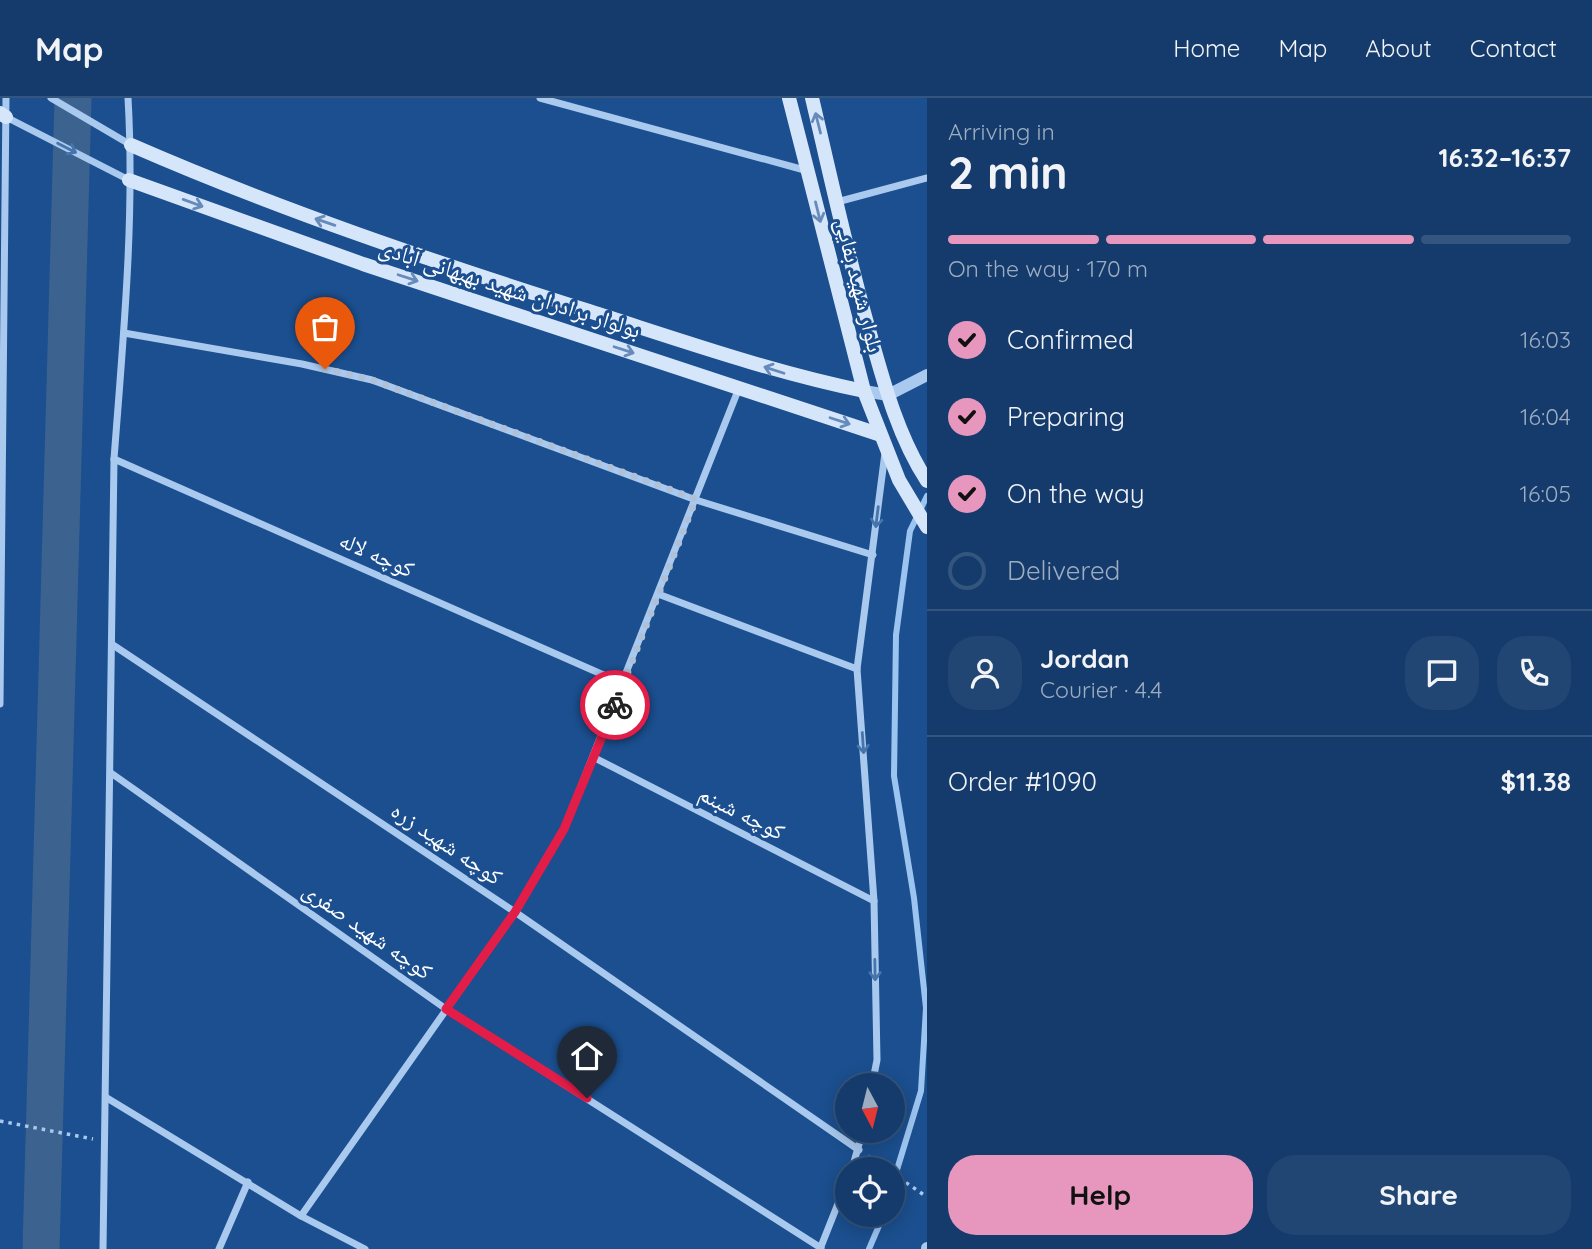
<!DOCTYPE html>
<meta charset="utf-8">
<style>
:root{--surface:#143b6b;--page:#214673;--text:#f1f3f6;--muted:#9dadc1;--line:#33557e;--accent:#e797bd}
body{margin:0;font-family:Quicksand,"Noto Naskh Arabic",sans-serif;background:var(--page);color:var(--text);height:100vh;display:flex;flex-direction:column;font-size:26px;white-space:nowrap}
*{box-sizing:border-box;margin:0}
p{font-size:23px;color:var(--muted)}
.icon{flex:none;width:38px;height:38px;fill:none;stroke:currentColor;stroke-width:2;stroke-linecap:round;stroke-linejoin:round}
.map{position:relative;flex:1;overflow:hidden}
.drawer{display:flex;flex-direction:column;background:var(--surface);width:665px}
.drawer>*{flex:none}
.needle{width:46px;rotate:173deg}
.controls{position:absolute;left:835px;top:975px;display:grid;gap:14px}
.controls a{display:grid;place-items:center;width:70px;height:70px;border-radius:50%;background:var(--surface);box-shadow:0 4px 18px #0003,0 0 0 2px var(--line);font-size:35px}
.pin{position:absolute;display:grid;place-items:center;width:60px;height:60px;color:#fff;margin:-72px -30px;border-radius:50% 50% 50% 0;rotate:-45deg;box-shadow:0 0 7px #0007}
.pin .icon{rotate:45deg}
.courier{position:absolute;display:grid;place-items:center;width:70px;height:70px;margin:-35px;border:5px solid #e11d48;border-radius:50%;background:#fff;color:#222;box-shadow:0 2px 9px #0007}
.overview em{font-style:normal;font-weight:700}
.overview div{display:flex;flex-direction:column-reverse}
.overview{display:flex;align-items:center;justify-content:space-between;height:119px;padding:0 21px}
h1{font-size:46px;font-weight:700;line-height:52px}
.bar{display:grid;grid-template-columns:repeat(4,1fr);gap:10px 7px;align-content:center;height:84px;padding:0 21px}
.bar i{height:9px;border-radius:5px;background:var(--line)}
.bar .current{background:var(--accent)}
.bar p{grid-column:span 4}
.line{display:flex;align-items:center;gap:18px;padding:0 21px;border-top:2px solid var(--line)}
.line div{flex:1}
.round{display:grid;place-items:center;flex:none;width:74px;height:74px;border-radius:28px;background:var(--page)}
ol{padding:0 21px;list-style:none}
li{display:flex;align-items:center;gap:21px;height:77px}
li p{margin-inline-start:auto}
li .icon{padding:7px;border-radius:50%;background:var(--accent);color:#111;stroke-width:4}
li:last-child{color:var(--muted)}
li i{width:38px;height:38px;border:4px solid var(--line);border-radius:50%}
.primary-button{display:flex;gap:14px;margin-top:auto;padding:14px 21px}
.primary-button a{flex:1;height:80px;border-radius:28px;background:var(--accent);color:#111;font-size:28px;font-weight:700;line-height:80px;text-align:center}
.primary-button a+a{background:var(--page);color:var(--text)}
header{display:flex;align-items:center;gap:42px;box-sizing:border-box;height:98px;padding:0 35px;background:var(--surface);border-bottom:2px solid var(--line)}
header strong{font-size:33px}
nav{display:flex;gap:38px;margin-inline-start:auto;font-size:24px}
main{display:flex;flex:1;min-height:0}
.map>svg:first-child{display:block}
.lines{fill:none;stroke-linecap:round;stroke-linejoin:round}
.stream{stroke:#9cc4f0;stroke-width:6}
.river{stroke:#3c6290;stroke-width:37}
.path{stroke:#a9c9ee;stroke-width:3.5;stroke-dasharray:3.5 5;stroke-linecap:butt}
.minor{stroke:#a9c9ee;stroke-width:7}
.tertiary{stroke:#a9c9ee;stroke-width:12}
.secondary{stroke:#d6e6fa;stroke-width:14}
.oneway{stroke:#668bba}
.oneway2{stroke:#4674ac}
.done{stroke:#afc1d8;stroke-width:7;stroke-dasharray:0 12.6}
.route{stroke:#e11d48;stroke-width:9}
.labels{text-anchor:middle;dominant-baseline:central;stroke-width:6;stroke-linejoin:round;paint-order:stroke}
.street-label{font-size:23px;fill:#fff;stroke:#1b4f8f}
</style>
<header>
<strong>Map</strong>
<nav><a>Home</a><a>Map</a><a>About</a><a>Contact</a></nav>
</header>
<main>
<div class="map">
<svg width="927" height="1151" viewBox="0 0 927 1151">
<rect width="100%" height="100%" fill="#1b4f8f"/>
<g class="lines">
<g class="stream">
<path d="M892,1088L921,993L926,910L914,800L894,678L896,537L910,433L927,398"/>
<path d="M869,1151L884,1116"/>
</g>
<path class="river" d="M41,1151L73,0"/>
<g class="path">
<path d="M0,1023L93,1041"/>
<path d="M868,1058L886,1071"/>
<path d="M892,1075L927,1099"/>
</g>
<g class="minor">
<path d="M51,0L131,47"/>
<path d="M540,0L808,73"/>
<path d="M6,19L129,82"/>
<path d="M837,104L927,80"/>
<path d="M124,235L302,266L372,282L696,402L873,457"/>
<path d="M114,361L624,586"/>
<path d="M658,496L857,571"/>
<path d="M113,547L515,814L859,1052"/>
<path d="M0,606L6,0"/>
<path d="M593,659L874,803"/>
<path d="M111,675L446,911L821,1150"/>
<path d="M872,987L877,962L874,803L857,571L885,355"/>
<path d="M107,1000L301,1118L365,1151"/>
<path d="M852,1071L863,1032"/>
<path d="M301,1118L515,814L564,731L739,290"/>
<path d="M103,1151L114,361C123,242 135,120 128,0"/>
<path d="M219,1151L248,1084"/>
<path d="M820,1151L847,1083"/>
</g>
<g class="tertiary">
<path d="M864,293L888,297L927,277"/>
<path d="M927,1151V1150"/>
</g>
<g class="secondary">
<path d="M789,0L864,293L899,382L927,429"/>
<path d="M812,0C831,80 848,160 871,239C885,289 899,340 927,383"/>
<path d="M0,15L6,19"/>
<path d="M131,47C280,112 434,164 589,213C680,242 771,274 864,293"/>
<path d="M129,82L363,166L878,336"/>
</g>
</g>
<defs><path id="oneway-shaft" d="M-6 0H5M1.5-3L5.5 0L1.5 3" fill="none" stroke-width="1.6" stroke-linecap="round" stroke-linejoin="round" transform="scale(1.75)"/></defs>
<g class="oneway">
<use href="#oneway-shaft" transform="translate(818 25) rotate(-104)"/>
<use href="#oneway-shaft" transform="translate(193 105) rotate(20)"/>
<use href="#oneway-shaft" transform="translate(818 114) rotate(76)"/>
<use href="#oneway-shaft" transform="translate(325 124) rotate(-161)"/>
<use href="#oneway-shaft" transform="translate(408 180) rotate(18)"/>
<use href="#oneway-shaft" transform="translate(624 252) rotate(18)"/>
<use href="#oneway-shaft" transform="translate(774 272) rotate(-162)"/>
<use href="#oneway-shaft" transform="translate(840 323) rotate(18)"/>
</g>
<g class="oneway2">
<use href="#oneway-shaft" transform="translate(67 50) rotate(27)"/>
<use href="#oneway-shaft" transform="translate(877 419) rotate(97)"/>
<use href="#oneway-shaft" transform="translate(863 645) rotate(86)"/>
<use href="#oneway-shaft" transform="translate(875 872) rotate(89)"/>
</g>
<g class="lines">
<path class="done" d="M325,271L372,282L696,401L615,607"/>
<path class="route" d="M587,1000L446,911L515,814L564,731L615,607"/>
</g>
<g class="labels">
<g class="street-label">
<text transform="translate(860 187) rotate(76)">بلوار شهید بقایی</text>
<text transform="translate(510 190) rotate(18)">بولوار برادران شهید بهبهانی آبادی</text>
<text transform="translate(377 456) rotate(24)">کوچه لاله</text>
<text transform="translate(742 714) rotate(27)">کوچه شبنم</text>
<text transform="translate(447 745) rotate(34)">کوچه شهید زره</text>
<text transform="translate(368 832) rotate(35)">کوچه شهید صفری</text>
</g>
</g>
</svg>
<div class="controls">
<a><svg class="needle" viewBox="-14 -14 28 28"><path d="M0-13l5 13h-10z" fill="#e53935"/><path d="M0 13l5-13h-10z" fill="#9dadc1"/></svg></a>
<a><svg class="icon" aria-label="locate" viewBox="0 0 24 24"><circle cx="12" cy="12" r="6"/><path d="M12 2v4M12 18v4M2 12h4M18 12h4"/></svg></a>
</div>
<div class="pin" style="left:325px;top:271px;background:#ea580c"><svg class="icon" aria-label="bag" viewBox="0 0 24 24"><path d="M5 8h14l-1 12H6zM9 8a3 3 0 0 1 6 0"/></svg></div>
<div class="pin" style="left:587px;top:1000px;background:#1f2937"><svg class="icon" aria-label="home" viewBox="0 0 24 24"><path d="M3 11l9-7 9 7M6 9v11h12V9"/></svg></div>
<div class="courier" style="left:615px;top:607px"><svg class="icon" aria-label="bike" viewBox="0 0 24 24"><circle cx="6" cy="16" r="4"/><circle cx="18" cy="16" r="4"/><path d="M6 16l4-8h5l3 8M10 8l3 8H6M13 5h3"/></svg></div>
</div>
<section class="drawer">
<div class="overview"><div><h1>2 min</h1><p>Arriving in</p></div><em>16:32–16:37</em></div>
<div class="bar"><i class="current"></i><i class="current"></i><i class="current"></i><i></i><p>On the way · 170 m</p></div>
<ol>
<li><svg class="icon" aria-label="check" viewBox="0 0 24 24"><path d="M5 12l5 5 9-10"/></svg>Confirmed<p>16:03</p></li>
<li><svg class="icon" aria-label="check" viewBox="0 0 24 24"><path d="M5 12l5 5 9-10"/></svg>Preparing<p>16:04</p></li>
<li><svg class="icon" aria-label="check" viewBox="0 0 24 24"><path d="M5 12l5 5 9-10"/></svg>On the way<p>16:05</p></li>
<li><i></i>Delivered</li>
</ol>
<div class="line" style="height:126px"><a class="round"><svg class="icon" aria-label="person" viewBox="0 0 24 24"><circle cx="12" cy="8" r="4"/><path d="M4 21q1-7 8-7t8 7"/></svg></a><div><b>Jordan</b><p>Courier · 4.4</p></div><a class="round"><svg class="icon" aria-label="chat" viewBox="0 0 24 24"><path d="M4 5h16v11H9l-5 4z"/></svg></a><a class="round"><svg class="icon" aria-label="phone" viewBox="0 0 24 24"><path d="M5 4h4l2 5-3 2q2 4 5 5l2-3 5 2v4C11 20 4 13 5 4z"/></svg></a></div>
<div class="line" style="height:91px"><div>Order #1090</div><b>$11.38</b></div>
<div class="primary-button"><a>Help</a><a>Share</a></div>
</section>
</main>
